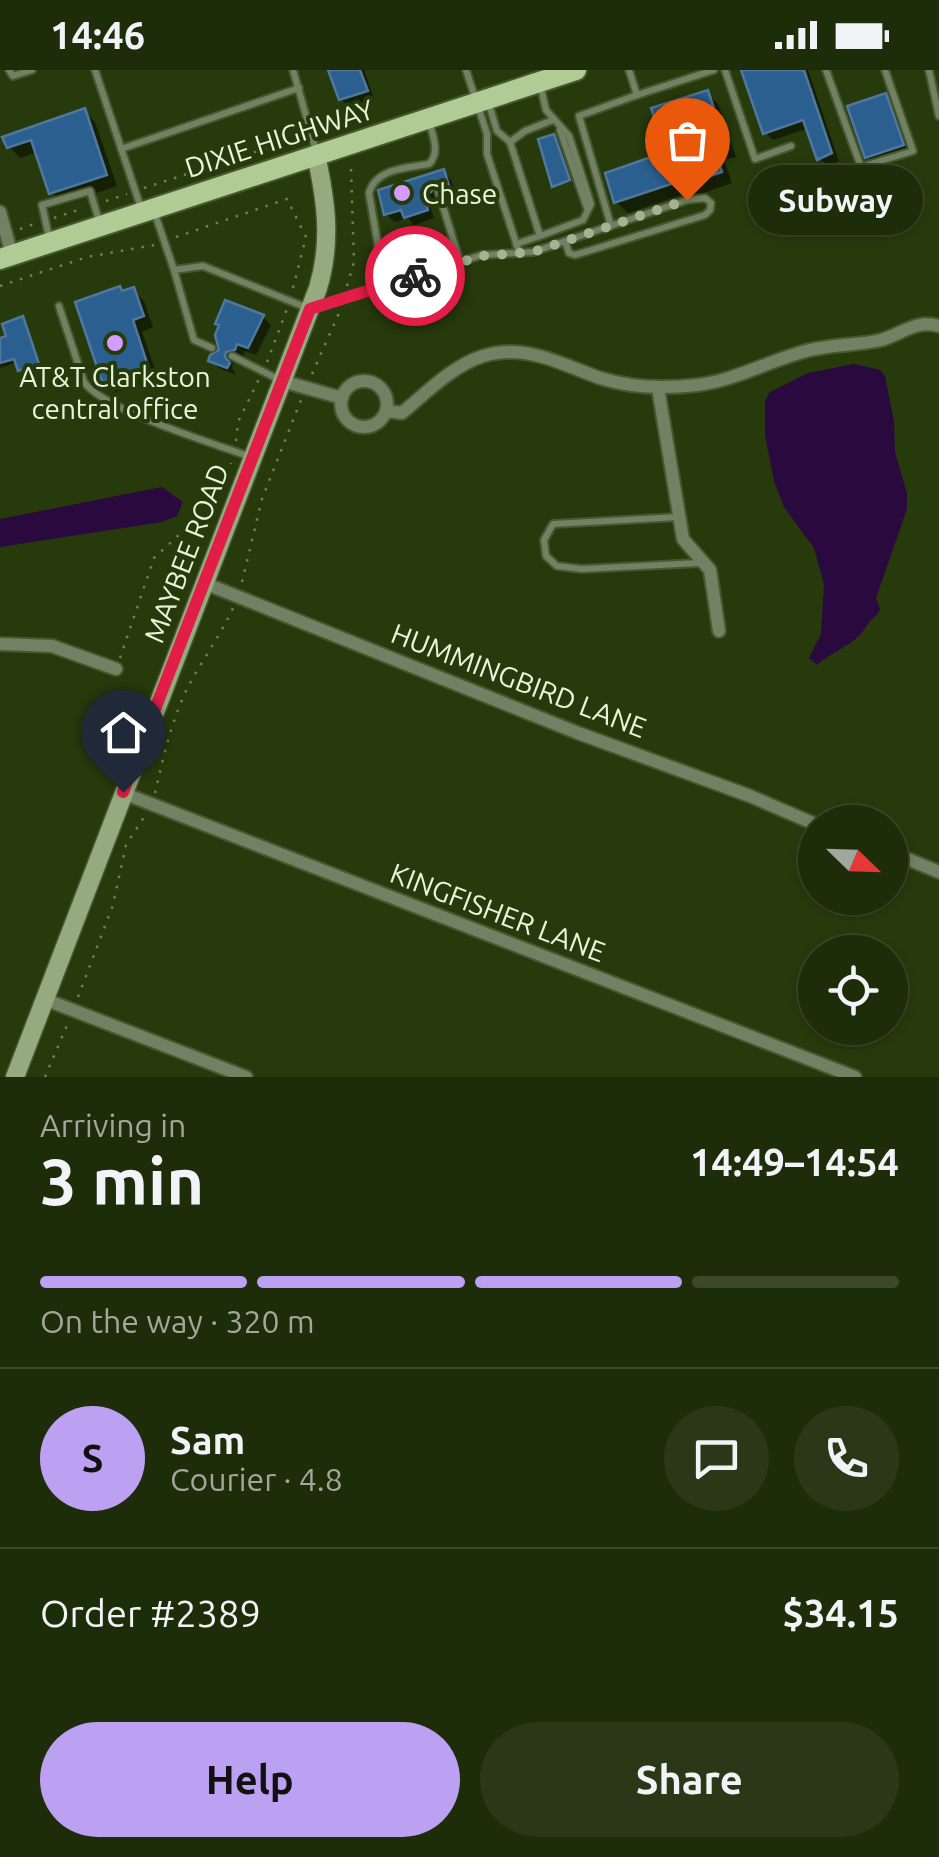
<!DOCTYPE html>
<meta charset="utf-8">
<style>
:root{--surface:#1d2c09;--page:#2a3817;--text:#f1f3f6;--muted:#a0a79c;--line:#3b482a;--accent:#bca0f2}
body{margin:0;font-family:Ubuntu,sans-serif;background:var(--page);color:var(--text);height:100vh;display:flex;flex-direction:column;font-size:38px;white-space:nowrap}
*{box-sizing:border-box;margin:0}
p{font-size:32px;color:var(--muted)}
.icon{flex:none;width:55px;height:55px;fill:none;stroke:currentColor;stroke-width:2;stroke-linecap:round;stroke-linejoin:round}
.map{position:relative;height:1007px;overflow:hidden}
.panel{display:flex;flex-direction:column;background:var(--surface);flex:1}
.panel>*{flex:none}
.needle{width:65px;rotate:113deg}
.controls{position:absolute;left:798px;top:735px;display:grid;gap:20px}
.controls a{display:grid;place-items:center;width:110px;height:110px;border-radius:50%;background:var(--surface);box-shadow:0 2px 8px #0004,0 0 0 2px var(--line);font-size:50px}
.pin{position:absolute;display:grid;place-items:center;width:85px;height:85px;color:#fff;margin:-102px -42px;border-radius:50% 50% 50% 0;rotate:-45deg;box-shadow:0 0 10px #0007}
.pin .icon{rotate:45deg}
.courier{position:absolute;display:grid;place-items:center;width:100px;height:100px;margin:-50px;border:8px solid #e11d48;border-radius:50%;background:#fff;color:#222;box-shadow:0 2px 12px #0007}
.bubble{position:absolute;height:70px;border-radius:35px;background:var(--surface);box-shadow:0 2px 8px #0004,0 0 0 2px var(--line);font-size:32px;font-weight:700;line-height:70px;text-align:center}
.head em{font-style:normal;font-weight:700}
.head div{display:flex;flex-direction:column-reverse}
.head{display:flex;align-items:center;justify-content:space-between;height:170px;padding:0 40px}
h1{font-size:65px;font-weight:700;line-height:75px}
.bar{display:grid;grid-template-columns:repeat(4,1fr);gap:15px 10px;align-content:center;height:120px;padding:0 40px}
.bar i{height:12px;border-radius:8px;background:var(--line)}
.bar .active{background:var(--accent)}
.bar p{grid-column:span 4}
.line{display:flex;align-items:center;gap:25px;padding:0 40px;border-top:2px solid var(--line)}
.line div{flex:1}
.round{display:grid;place-items:center;flex:none;width:105px;height:105px;border-radius:52px;background:var(--page)}
.cta{display:flex;gap:20px;margin-top:auto;padding:20px 40px}
.cta a{flex:1;height:115px;border-radius:60px;background:var(--accent);color:#111;font-size:40px;font-weight:700;line-height:115px;text-align:center}
.cta a+a{background:var(--page);color:var(--text)}
.status{display:flex;justify-content:space-between;align-items:center;height:70px;padding:0 50px;background:var(--surface);direction:ltr}
.status svg{height:28px;fill:currentColor}
.map>svg:first-child{display:block}
.water{fill:#2a093e}
.shadow{fill:#0007}
.building{fill:#2b5f8f;stroke:#50779d;stroke-width:2.5}
.lines{fill:none;stroke-linecap:round;stroke-linejoin:round}
.service-casing{stroke:#46582d;stroke-width:10}
.minor-casing{stroke:#46582d;stroke-width:16}
.secondary-casing{stroke:#46582d;stroke-width:21}
.primary-casing{stroke:#46582d;stroke-width:24}
.path{stroke:#6f7f59;stroke-width:2.5;stroke-dasharray:2.5 8;stroke-linecap:butt}
.service{stroke:#728064;stroke-width:6}
.minor{stroke:#728064;stroke-width:12}
.secondary{stroke:#95aa7f;stroke-width:18}
.primary{stroke:#b0cb93;stroke-width:20}
.done{stroke:#a4b493;stroke-width:10;stroke-dasharray:0 18}
.route{stroke:#e11d48;stroke-width:12}
.poi-dot{fill:#d29dfd;stroke:#273a0c;stroke-width:4}
.labels{text-anchor:middle;dominant-baseline:central;stroke-width:8;stroke-linejoin:round;paint-order:stroke}
.street-label{font-size:28px;fill:#e8f5db;stroke:#273a0c}
.poi-label{font-size:28px;fill:#e8f5db;stroke:#273a0c;text-anchor:start}
</style>
<div class="status"><b>14:46</b><svg viewBox="0 0 49 12"><path d="M0 12V9h3v3zM5 12V6h3v6zM10 12V3h3v9zM15 12V0h3v12zM26 1h20v11H26zM47 4h2v5h-2z"/></svg></div>
<div class="map">
<svg width="939" height="1007" viewBox="0 0 939 1007">
<rect width="100%" height="100%" fill="#273a0c"/>
<g class="water">
<path d="M854,294L880,300L885,306L894,352L895,382L907,423V439L876,528L880,539L877,545C868,551 867,557 860,565C848,577 829,584 817,595L809,588L821,564L824,514L814,478L784,437L774,411L765,365V331L770,322L808,303Z"/>
<path d="M162,417L183,432L177,446L162,452L0,477V449Z"/>
</g>
<g class="shadow">
<path d="M331,0H364L374,29L349,37L341,29Z"/>
<path d="M744,0H808L839,91L827,96L819,88L809,58L773,70L765,62Z"/>
<path d="M707,23L718,34L736,87L724,90L732,113L698,125L687,123L628,143L616,132L669,84Z"/>
<path d="M885,26L893,34L910,83L876,95L867,87Z"/>
<path d="M84,41L95,52L117,116L63,134L52,122L38,82L20,88L9,76Z"/>
<path d="M443,102L451,110L456,122H442L439,129L429,133L434,148L414,155L408,148L395,152L386,144Z"/>
<path d="M120,219L124,223L133,220L144,231L153,257L142,262L158,308L116,322L104,310Z"/>
<path d="M263,247L271,255L256,285L245,281L243,287L234,290L232,298L236,305L219,298L211,290Z"/>
<path d="M22,249L41,297L24,303L18,292L0,298V271L9,268Z"/>
</g>
<g class="building">
<path d="M328,0H360L368,21L339,30Z"/>
<path d="M741,0H804L832,83L817,90L803,50L763,64Z"/>
<path d="M708,20L726,76L715,79L722,102L685,115L684,112L674,113L614,133L605,103L666,82L651,38Z"/>
<path d="M886,23L904,75L865,88L847,36Z"/>
<path d="M85,38L107,105L49,124L31,70L7,78L2,67Z"/>
<path d="M554,64L570,110L552,117L538,69Z"/>
<path d="M444,99L449,116L435,114L431,122L423,125L428,140L404,148L401,140L384,145L378,120Z"/>
<path d="M120,216L122,221L134,217L144,246L133,250L148,296L102,312L75,232Z"/>
<path d="M225,230L264,245L248,278L237,274L235,280L226,282L225,287L230,293L227,298L208,291L210,285L219,280L215,265L219,255L215,254Z"/>
<path d="M23,246L39,294L18,301L14,289L0,293V268L6,266L2,254Z"/>
</g>
<g class="lines">
<defs>
<g id="service">
<path d="M9,0L13,6L32,0"/>
<path d="M95,0L142,141"/>
<path d="M293,0L316,81"/>
<path d="M466,0L487,64V84L519,182"/>
<path d="M629,0L637,25L714,0"/>
<path d="M725,0L755,89L791,76"/>
<path d="M826,0L861,97L913,81L885,0"/>
<path d="M929,0L939,46"/>
<path d="M488,31L497,61L510,72L525,61L553,50"/>
<path d="M560,60L587,138"/>
<path d="M510,72L540,166L516,174"/>
<path d="M121,79L299,18"/>
<path d="M438,120L460,192"/>
<path d="M155,144L174,200L203,196L310,239L482,185L533,182L687,130L705,128L711,133L710,140L705,145L575,185L569,183L565,171"/>
<path d="M611,156L579,46L637,25"/>
<path d="M540,166L583,150L591,134L569,66L546,40L541,18"/>
<path d="M49,167L42,135L90,121L100,154"/>
<path d="M174,200L194,270L212,278"/>
<path d="M385,216L369,123C376,98 407,98 429,94C441,82 432,65 429,50"/>
<path d="M59,236L84,312C103,340 215,374 251,387"/>
<path d="M232,286L280,310"/>
<path d="M678,447L553,454L544,470L546,486L557,496L582,499L699,493"/>
</g>
<g id="minor">
<path d="M0,142L12,185"/>
<circle cx="364" cy="334" r="23"/>
<path d="M282,311L342,328"/>
<path d="M658,318L683,469L710,500L719,561"/>
<path d="M387,341L402,343C426,323 452,296 483,286C525,273 561,294 600,308C632,318 664,319 697,315C732,311 765,293 799,283C826,274 856,276 881,270C902,264 917,249 939,256"/>
<path d="M204,513L578,663L750,726L815,754"/>
<path d="M0,574L52,576L116,599"/>
<path d="M123,723L855,1007"/>
<path d="M890,782L939,802"/>
<path d="M44,929L246,1007"/>
</g>
<path id="secondary" d="M15,1007L318,218C332,172 326,130 316,85"/>
<path id="primary" d="M0,189L576,0"/>
</defs>
<use href="#service" class="service-casing"/>
<use href="#minor" class="minor-casing"/>
<use href="#secondary" class="secondary-casing"/>
<use href="#primary" class="primary-casing"/>
<g class="path">
<path d="M144,118L292,70"/>
<path d="M106,131L127,124"/>
<path d="M54,148L84,138"/>
<path d="M20,159L37,153"/>
<path d="M176,167L287,129L306,167L292,222"/>
<path d="M0,216L87,187L154,175"/>
<path d="M347,216L354,192L351,98"/>
<path d="M267,292L287,239"/>
<path d="M312,304L339,243"/>
<path d="M236,371L238,352L259,309"/>
<path d="M225,414L231,393"/>
<path d="M242,512L262,429L301,330"/>
<path d="M120,588L154,488L221,426"/>
<path d="M155,723C163,688 172,648 189,615C203,589 220,566 233,538"/>
<path d="M78,927L113,835L126,775L146,744"/>
<path d="M45,1007L68,953"/>
</g>
<use href="#service" class="service"/>
<use href="#minor" class="minor"/>
<use href="#secondary" class="secondary"/>
<use href="#primary" class="primary"/>
</g>
<g class="lines">
<path class="done" d="M415,206L482,186L533,182L687,130"/>
<path class="route" d="M123,722L310,239L415,206"/>
</g>
<g class="poi-dot">
<circle cx="402" cy="123" r="10"/>
<circle cx="115" cy="273" r="10"/>
</g>
<g class="labels">
<g class="street-label">
<text transform="translate(279 68) rotate(-18)">DIXIE HIGHWAY</text>
<text transform="translate(186 483) rotate(-69)">MAYBEE ROAD</text>
<text transform="translate(519 610) rotate(21)">HUMMINGBIRD LANE</text>
<text transform="translate(498 842) rotate(21)">KINGFISHER LANE</text>
</g>
<g class="poi-label">
<text x="422" y="123">Chase</text>
<text x="115" y="306" text-anchor="middle">AT&amp;T Clarkston<tspan x="115" dy="32">central office</tspan></text>
</g>
</g>
</svg>
<div class="controls">
<a><svg class="needle" viewBox="-14 -14 28 28"><path d="M0-13l5 13h-10z" fill="#e53935"/><path d="M0 13l5-13h-10z" fill="#a0a79c"/></svg></a>
<a><svg class="icon" aria-label="locate" viewBox="0 0 24 24"><circle cx="12" cy="12" r="6"/><path d="M12 2v4M12 18v4M2 12h4M18 12h4"/></svg></a>
</div>
<div class="pin" style="left:687px;top:130px;background:#ea580c"><svg class="icon" aria-label="bag" viewBox="0 0 24 24"><path d="M5 8h14l-1 12H6zM9 8a3 3 0 0 1 6 0"/></svg></div>
<div class="pin" style="left:123px;top:722px;background:#1f2937"><svg class="icon" aria-label="home" viewBox="0 0 24 24"><path d="M3 11l9-7 9 7M6 9v11h12V9"/></svg></div>
<div class="courier" style="left:415px;top:206px"><svg class="icon" aria-label="bike" viewBox="0 0 24 24"><circle cx="6" cy="16" r="4"/><circle cx="18" cy="16" r="4"/><path d="M6 16l4-8h5l3 8M10 8l3 8H6M13 5h3"/></svg></div>
<div class="bubble" style="left:748px;top:95px;width:175px">Subway</div>
</div>
<section class="panel">
<div class="head"><div><h1>3 min</h1><p>Arriving in</p></div><em>14:49–14:54</em></div>
<div class="bar"><i class="active"></i><i class="active"></i><i class="active"></i><i></i><p>On the way · 320 m</p></div>
<div class="line" style="height:180px"><b class="round" style="background:var(--accent);color:#111">S</b><div><b>Sam</b><p>Courier · 4.8</p></div><a class="round"><svg class="icon" aria-label="chat" viewBox="0 0 24 24"><path d="M4 5h16v11H9l-5 4z"/></svg></a><a class="round"><svg class="icon" aria-label="phone" viewBox="0 0 24 24"><path d="M5 4h4l2 5-3 2q2 4 5 5l2-3 5 2v4C11 20 4 13 5 4z"/></svg></a></div>
<div class="line" style="height:130px"><div>Order #2389</div><b>$34.15</b></div>
<div class="cta"><a>Help</a><a>Share</a></div>
</section>
